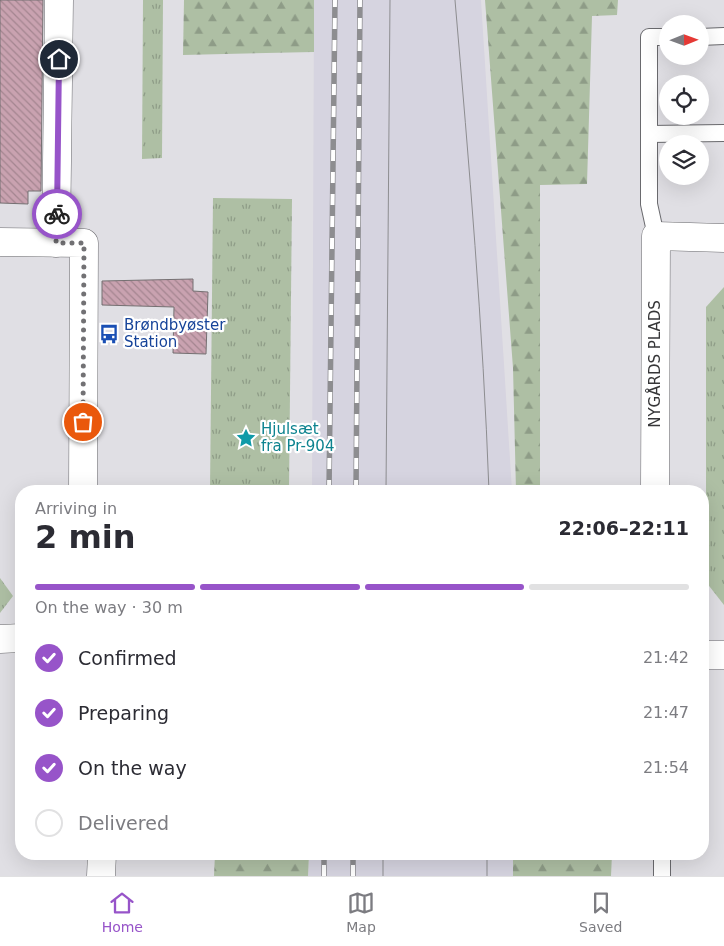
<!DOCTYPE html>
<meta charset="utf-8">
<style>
:root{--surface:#fff;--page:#f2f2f3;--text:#2b2b33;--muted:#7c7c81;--line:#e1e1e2;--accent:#9754c9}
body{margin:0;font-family:"DejaVu Sans",sans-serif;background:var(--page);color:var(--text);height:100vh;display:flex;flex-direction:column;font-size:19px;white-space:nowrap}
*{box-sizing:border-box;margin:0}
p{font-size:16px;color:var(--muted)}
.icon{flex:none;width:28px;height:28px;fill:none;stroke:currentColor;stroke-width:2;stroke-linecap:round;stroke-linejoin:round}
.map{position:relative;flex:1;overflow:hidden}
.sheet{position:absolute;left:15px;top:485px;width:694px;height:375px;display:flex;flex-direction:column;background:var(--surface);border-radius:20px;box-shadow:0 5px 20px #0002}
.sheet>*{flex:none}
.needle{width:32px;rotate:89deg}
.tools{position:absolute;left:659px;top:15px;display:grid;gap:10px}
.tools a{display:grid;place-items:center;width:50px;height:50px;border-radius:50%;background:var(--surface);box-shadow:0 5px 20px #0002;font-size:25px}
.pin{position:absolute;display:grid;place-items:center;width:42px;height:42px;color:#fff;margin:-21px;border:2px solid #fff;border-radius:50%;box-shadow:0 1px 5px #0007}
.courier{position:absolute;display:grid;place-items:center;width:50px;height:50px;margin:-25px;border:4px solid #9754c9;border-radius:50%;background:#fff;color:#222;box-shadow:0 1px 6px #0007}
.headline em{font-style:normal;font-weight:700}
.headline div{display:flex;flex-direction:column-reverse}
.headline{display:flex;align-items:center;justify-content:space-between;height:85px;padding:0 20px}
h1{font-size:32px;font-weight:700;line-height:38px}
.bar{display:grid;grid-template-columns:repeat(4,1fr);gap:8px 5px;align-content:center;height:60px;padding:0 20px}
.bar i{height:6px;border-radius:4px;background:var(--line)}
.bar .selected{background:var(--accent)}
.bar p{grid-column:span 4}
ol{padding:0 20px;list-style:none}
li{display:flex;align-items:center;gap:15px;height:55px}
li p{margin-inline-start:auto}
li .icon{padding:5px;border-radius:50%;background:var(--accent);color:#fff;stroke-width:4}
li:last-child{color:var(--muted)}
li i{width:28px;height:28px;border:2px solid var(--line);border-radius:50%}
.menu{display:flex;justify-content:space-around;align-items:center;height:70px;border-top:1px solid var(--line);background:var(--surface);font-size:14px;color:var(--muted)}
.menu a{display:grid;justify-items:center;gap:2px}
.menu .selected{color:var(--accent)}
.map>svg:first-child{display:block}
.built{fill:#d6d4e0}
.grass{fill:url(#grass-tufts)}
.forest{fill:url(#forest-firs)}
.building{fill:url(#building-back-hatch);stroke:#757072}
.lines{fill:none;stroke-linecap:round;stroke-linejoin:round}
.service-casing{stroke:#6a6a6e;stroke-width:18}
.minor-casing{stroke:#6a6a6e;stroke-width:29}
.service{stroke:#fff;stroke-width:16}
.minor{stroke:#fff;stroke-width:28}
.tram{stroke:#8d8d90;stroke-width:1}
.rail-casing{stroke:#8d8d90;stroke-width:5.5}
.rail{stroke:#fff;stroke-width:4;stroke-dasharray:11;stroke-linecap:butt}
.done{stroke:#727174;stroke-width:5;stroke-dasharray:0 9}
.route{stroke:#9754c9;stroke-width:6}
.labels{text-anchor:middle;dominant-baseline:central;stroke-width:4.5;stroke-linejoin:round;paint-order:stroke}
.transit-label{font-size:15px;fill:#164399;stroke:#fff;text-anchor:start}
.street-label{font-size:15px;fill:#363638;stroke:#fff}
.culture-label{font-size:15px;fill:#0d838f;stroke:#fff;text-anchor:start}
</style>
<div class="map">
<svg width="724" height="876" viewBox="0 0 724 876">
<defs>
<pattern id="grass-tufts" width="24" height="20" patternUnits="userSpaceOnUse" patternTransform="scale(1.25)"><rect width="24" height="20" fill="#aebfa4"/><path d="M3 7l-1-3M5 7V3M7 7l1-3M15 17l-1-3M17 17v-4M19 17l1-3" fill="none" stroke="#8e9c87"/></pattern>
<pattern id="forest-firs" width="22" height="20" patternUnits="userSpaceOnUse" patternTransform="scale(1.25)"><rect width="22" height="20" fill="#aebfa4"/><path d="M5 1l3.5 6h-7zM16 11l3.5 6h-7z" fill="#8e9c87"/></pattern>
<pattern id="building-back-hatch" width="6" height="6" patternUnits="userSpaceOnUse" patternTransform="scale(1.25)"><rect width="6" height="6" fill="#c9a2b0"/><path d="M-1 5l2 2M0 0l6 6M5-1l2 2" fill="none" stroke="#a48590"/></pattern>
</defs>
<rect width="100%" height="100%" fill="#e0dfe4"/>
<g class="built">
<path d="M314,0H481L512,491H312Z"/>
<path d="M309,854H513V876H308Z"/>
</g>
<g class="grass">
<path d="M143,0H163L162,158L142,159Z"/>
<path d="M213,198L292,199L289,491H210Z"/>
<path d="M724,287V605L706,582V307Z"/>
<path d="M0,578L13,596L0,613Z"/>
</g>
<g class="forest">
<path d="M184,0H314V52L183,55Z"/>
<path d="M485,0H618L617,15L592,16L587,184L540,185V488H556V491H516L513,368Z"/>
<path d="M215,854H309L308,876H214Z"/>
<path d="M513,854H612L611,876H513Z"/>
</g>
<g class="building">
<path d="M0,0H43L41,191H28V204L0,203Z"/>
<path d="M193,279V291L208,292L206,354L173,353L174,307L102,305V281Z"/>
</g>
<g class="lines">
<defs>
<g id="service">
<path d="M700,37L724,36"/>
<path d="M649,134L724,133"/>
<path d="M656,236L649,204V37H668"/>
<path d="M662,876V854"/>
</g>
<g id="minor">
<path d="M0,242L84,243L83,491"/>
<path d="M56,243L59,0"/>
<path d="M655,491L656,236L724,238"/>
<path d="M0,639L21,638"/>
<path d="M702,655H724"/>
<path d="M101,876L102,854"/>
</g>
</defs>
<use href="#service" class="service-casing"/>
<use href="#minor" class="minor-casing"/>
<use href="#service" class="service"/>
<use href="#minor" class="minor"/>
<g class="tram">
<path d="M455,0C469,164 483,327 489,491"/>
<path d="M386,491L390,0"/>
<path d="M383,876V854"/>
<path d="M487,876V854"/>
</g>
<defs>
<g id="rail">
<path d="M329,491L335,0"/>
<path d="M356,491L360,0"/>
<path d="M324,876V854"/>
<path d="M353,876V854"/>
</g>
</defs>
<use href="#rail" class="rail-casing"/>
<use href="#rail" class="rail"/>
</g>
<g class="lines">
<path class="done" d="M57,214L56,243H84L83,422"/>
<path class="route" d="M57,214L59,59"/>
</g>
<defs>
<symbol id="bus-bare" viewBox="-9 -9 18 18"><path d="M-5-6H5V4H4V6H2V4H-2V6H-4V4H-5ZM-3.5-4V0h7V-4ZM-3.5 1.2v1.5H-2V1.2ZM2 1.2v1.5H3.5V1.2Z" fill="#1a4fb4" stroke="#fff" stroke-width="2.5" paint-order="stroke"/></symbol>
<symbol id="sight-bare" viewBox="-9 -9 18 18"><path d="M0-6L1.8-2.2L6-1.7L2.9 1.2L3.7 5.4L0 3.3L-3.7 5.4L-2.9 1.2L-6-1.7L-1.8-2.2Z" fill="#0f9aa8" stroke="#fff" stroke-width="2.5" paint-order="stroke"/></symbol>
</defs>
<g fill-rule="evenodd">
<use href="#bus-bare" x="95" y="320" width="28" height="28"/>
<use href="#sight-bare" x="232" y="424" width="28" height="28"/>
</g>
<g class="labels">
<g class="transit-label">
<text x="124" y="325">Brøndbyøster<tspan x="124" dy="17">Station</tspan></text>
</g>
<g class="street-label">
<text transform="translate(655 364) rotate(-90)">NYGÅRDS PLADS</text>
</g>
<g class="culture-label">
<text x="261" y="429">Hjulsæt<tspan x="261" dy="17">fra Pr-904</tspan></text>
</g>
</g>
</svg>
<div class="tools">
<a><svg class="needle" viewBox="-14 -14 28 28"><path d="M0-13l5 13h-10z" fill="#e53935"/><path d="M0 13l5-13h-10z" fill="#7c7c81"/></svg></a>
<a><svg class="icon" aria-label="locate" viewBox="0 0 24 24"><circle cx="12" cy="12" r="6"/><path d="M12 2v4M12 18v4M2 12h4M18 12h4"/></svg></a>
<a><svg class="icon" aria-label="layers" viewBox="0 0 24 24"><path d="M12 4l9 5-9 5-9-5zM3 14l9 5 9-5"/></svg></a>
</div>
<div class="pin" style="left:83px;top:422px;background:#ea580c"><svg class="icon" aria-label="bag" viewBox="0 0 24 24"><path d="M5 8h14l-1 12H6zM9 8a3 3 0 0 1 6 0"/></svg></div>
<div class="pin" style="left:59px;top:59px;background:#1f2937"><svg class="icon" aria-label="home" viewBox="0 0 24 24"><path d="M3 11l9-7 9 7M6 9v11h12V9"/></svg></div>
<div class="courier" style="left:57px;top:214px"><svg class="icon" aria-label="bike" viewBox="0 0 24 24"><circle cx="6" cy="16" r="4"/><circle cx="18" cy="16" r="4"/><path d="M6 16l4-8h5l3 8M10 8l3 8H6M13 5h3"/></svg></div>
<section class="sheet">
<div class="headline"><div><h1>2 min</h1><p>Arriving in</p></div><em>22:06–22:11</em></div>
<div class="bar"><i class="selected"></i><i class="selected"></i><i class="selected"></i><i></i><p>On the way · 30 m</p></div>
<ol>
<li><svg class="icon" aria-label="check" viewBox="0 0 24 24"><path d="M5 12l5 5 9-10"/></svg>Confirmed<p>21:42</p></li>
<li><svg class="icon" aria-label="check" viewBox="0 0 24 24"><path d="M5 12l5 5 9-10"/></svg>Preparing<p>21:47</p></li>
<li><svg class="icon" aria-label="check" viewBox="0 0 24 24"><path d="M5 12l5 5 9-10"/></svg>On the way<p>21:54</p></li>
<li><i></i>Delivered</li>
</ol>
</section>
</div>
<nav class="menu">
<a class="selected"><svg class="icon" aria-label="home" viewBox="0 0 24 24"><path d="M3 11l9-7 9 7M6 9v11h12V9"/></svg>Home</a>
<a><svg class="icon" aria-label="map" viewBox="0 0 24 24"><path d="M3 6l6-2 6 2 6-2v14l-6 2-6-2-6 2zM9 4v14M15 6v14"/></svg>Map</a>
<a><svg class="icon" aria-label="saved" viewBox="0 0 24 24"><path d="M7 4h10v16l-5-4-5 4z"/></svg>Saved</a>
</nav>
